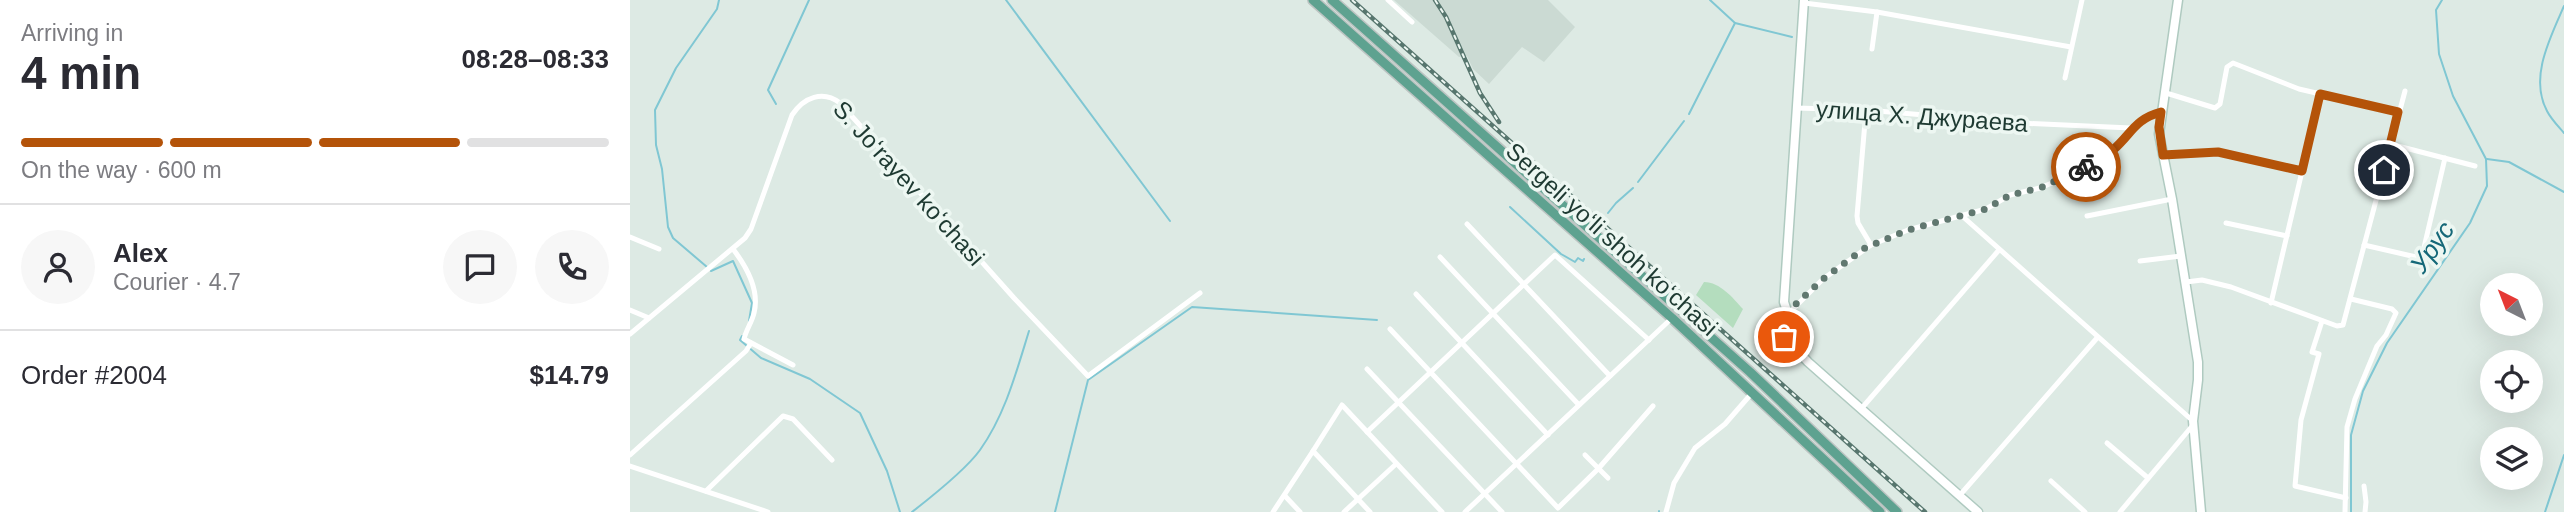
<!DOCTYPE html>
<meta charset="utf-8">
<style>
:root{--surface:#fff;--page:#f7f7f7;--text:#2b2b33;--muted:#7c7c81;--line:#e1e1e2;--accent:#b45309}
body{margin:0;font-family:Helvetica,sans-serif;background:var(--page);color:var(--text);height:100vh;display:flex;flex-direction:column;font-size:26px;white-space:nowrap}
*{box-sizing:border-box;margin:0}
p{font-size:23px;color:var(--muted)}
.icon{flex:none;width:38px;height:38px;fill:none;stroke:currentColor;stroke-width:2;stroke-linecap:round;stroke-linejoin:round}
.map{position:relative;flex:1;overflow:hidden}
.drawer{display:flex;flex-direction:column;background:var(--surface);width:630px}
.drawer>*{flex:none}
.needle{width:46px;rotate:318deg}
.tools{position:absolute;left:1850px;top:273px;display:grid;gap:14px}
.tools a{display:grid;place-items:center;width:63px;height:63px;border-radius:50%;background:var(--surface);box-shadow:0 7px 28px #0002;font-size:35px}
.pin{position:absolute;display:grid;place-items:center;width:60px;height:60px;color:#fff;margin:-30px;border:4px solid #fff;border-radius:50%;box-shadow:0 2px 7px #0007}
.courier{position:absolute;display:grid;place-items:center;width:70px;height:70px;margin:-35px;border:5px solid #b45309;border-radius:50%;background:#fff;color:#222;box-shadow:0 2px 9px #0007}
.overview em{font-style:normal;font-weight:600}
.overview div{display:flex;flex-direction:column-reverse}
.overview{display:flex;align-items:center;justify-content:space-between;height:119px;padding:0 21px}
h1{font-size:46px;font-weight:600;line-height:52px}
.bar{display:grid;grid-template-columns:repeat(4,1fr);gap:10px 7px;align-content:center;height:84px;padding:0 21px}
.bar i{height:9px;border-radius:5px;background:var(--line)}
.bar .on{background:var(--accent)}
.bar p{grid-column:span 4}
.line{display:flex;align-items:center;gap:18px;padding:0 21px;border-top:2px solid var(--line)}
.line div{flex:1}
.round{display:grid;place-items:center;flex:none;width:74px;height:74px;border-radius:37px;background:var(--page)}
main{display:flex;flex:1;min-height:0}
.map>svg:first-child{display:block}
.built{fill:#cbdad3}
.green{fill:#b4ddbe}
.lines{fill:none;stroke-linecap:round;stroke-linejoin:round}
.stream{stroke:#80c7d3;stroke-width:2}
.secondary-casing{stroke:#afcac0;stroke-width:11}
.primary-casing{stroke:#bcc4c2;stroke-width:12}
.street{stroke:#fff;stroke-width:5}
.secondary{stroke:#fff;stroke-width:8}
.primary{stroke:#5ea290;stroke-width:9}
.rail-casing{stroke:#57766e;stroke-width:4.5}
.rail{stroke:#edf7f2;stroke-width:2;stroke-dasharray:5;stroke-linecap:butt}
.done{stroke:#617870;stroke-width:7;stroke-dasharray:0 12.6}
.route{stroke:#b45309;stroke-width:9}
.labels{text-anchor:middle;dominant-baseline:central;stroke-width:7;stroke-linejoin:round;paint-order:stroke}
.street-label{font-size:24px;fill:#1e3a32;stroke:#edf7f2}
.water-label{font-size:26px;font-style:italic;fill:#156878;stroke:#edf7f2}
</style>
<main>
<section class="drawer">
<div class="overview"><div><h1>4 min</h1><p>Arriving in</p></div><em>08:28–08:33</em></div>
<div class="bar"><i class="on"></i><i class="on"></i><i class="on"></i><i></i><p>On the way · 600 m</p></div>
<div class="line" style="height:126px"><a class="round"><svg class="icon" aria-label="person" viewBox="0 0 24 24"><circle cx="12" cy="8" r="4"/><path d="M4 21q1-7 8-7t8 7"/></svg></a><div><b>Alex</b><p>Courier · 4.7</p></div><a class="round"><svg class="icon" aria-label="chat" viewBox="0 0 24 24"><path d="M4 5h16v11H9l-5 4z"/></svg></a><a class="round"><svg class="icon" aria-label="phone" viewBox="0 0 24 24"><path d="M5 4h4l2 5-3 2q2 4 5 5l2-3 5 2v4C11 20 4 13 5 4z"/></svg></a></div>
<div class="line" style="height:91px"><div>Order #2004</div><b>$14.79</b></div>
</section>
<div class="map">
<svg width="1934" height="512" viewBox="0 0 1934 512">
<rect width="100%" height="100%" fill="#ddeae4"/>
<path class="built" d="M764,0H918L945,27L914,62L892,47L859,84L843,69L837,56L829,57Z"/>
<path class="green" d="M1074,282C1090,282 1103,298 1113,309L1103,328L1066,295Z"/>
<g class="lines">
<g class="stream">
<path d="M376,0L540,221"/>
<path d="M1080,0L1105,23L1162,37"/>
<path d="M1934,6C1920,38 1899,78 1917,111C1921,119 1928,126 1934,133"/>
<path d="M146,104L138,90L179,0"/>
<path d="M1059,114L1105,23"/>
<path d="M1857,159L1879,162L1934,192"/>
<path d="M1008,182L1054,121"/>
<path d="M880,207L931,254L945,262L948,258L953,261L954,259"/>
<path d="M978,213L986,203L1003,188"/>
<path d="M77,267L43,238L38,227L32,169L26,145L25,110L46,68L87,9L89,0"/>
<path d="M81,271L103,261L122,303L119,321"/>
<path d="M112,336L110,340L131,358L180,379L230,413L257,471L270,512"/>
<path d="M282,512C300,498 337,468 350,450C375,415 386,373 399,331"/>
<path d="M425,512L458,380L562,307L747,320"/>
<path d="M1029,512V511"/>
<path d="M1721,512V435L1733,391L1757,343L1840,223L1857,186L1856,159L1823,96L1809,54L1806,10L1812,0"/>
<path d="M1915,512L1934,455"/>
</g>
<defs>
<g id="secondary">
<path d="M1174,0L1154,302L1158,314L1152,325V334L1178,362L1348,512"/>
<path d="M1548,0L1529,134L1542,199L1568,362V380L1563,421L1571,512"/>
</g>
<g id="primary">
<path d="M683,0L1042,318L1250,512"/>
<path d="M702,0L1120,372L1267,512"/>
</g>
</defs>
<use href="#secondary" class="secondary-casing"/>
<use href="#primary" class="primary-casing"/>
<g class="street">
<path d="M758,0L782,22"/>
<path d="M1174,3L1247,12L1441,47"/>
<path d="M1242,49L1247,12"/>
<path d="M1435,78L1452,0"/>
<path d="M1536,93L1585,108L1590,104L1597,67L1603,63L1669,89L1768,112"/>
<path d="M1166,108L1236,110L1388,123L1501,128"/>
<path d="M1236,110L1227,216L1228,223L1241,245"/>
<path d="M1760,144L1845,166"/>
<path d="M1533,155L1588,152L1672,171"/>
<path d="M1331,215L1563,421"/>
<path d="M1457,216L1542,199"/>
<path d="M1596,223L1657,236"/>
<path d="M837,224L980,376"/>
<path d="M0,237L29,249"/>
<path d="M1734,245L1786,257L1792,256L1815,158"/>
<path d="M103,249C116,266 130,290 124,313C122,322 116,330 114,339L163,365"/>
<path d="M810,257L949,405"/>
<path d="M1510,261L1551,256"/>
<path d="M1556,282L1572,280L1601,287L1707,326L1713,325L1775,91"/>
<path d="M786,294L918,435"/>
<path d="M1641,303L1690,95"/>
<path d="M0,310L19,318"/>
<path d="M1158,314L1193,279L1241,245L1278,230L1356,209L1380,195L1410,188L1436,177L1474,157L1487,148L1501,128L1514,118L1531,112"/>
<path d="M1692,321L1682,352L1689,354L1671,420L1665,486L1716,498"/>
<path d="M760,329L928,508L968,469L1023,406"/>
<path d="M0,334L115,238L121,229L162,115C174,97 193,90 210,103L384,298L458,376L570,293"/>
<path d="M737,369L872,512"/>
<path d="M1231,409L1369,250"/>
<path d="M737,432L925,255L1019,340"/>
<path d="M1477,443L1518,478"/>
<path d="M683,451L712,405L812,512"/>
<path d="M0,455L116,351L121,343"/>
<path d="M955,455L978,478"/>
<path d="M0,466L138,512"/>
<path d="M1421,481L1455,512"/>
<path d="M1734,486L1736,502L1735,512"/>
<path d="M76,491L153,416L163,419L202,460"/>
<path d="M1330,495L1467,338"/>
<path d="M655,496L670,512"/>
<path d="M643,512L683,451L740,512"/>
<path d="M714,512L766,464"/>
<path d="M835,512L1042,318"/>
<path d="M1036,512L1044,483L1065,448L1095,424L1122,393"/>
<path d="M1490,512L1563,425"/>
<path d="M1715,512L1717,427L1725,399L1747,346L1756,335L1766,313L1762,309L1721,299"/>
</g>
<use href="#secondary" class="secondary"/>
<use href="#primary" class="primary"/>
<defs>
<g id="rail">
<path d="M722,0L1295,512"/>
<path d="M805,0L816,17L850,93L869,122"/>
</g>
</defs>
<use href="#rail" class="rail-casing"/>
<use href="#rail" class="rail"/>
</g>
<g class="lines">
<path class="done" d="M1154,337L1152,328L1154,320L1166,304L1193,279L1235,248L1278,230L1356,209L1380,195L1410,188L1456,167"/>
<path class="route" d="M1456,167C1466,162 1476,157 1484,149C1502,133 1505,119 1531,112L1529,127L1533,155L1588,152L1672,171L1690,94L1768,112L1754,170"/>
</g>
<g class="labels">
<g class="street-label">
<text transform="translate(1292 116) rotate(4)">улица Х. Джураева</text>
<text transform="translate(279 183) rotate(48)">S. Joʻrayev koʻchasi</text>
<text transform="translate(982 239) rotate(42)">Sergeli yo‘li shoh ko‘chasi</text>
</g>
<g class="water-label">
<text transform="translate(1802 247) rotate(-55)">Урус</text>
</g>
</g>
</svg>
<div class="tools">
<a><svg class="needle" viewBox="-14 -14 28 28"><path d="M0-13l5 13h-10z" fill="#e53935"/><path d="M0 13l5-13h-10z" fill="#7c7c81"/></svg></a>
<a><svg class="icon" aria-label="locate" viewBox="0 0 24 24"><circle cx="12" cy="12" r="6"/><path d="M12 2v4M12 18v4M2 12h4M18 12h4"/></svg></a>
<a><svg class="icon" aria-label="layers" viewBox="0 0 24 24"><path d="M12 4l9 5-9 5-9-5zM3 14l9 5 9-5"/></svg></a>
</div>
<div class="pin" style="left:1154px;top:337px;background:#ea580c"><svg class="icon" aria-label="bag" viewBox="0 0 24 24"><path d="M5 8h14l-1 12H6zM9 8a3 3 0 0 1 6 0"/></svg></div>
<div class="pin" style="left:1754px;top:170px;background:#1f2937"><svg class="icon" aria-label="home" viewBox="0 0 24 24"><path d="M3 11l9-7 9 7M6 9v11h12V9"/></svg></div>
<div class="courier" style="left:1456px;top:167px"><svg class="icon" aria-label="bike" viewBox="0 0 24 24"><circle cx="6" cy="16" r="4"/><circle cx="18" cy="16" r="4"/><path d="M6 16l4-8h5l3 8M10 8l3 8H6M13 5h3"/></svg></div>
</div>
</main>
